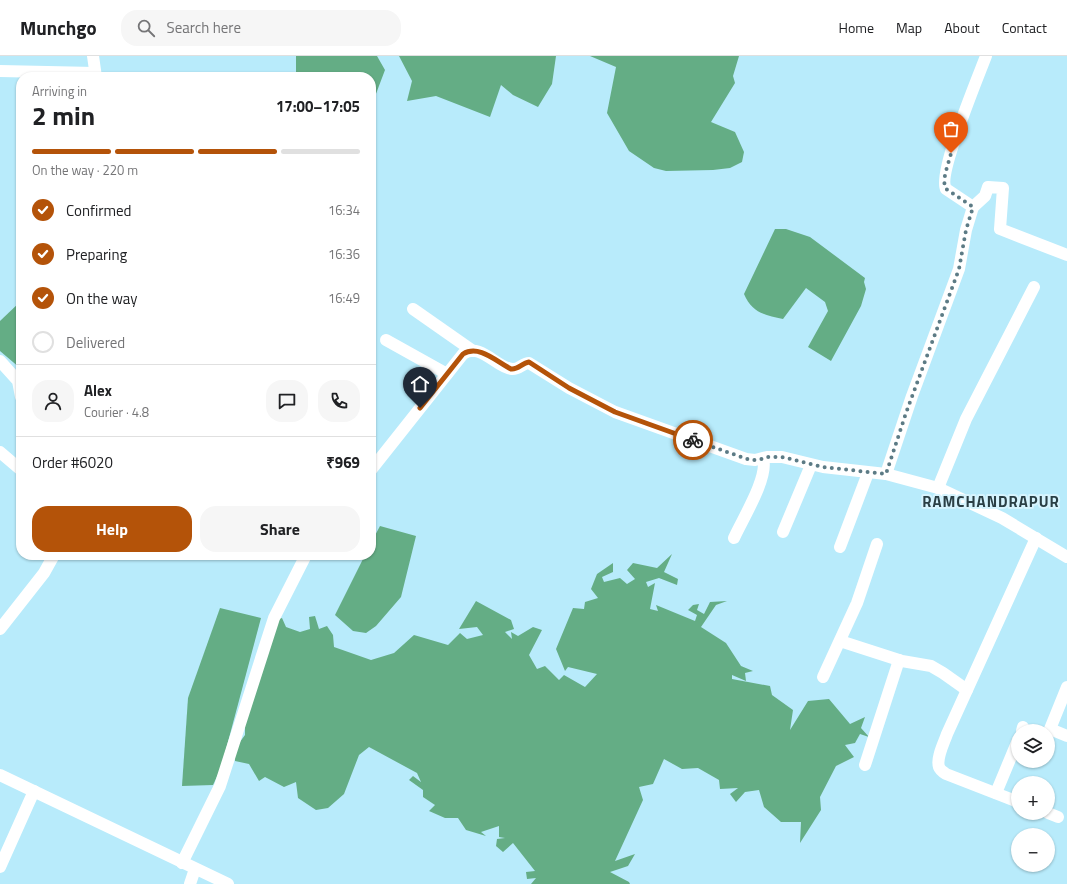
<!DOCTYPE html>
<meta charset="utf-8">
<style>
:root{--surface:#fff;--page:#f6f6f6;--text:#202124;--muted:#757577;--line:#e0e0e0;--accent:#b45309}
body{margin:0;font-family:"Titillium Web",sans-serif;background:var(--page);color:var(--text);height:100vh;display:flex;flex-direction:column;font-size:15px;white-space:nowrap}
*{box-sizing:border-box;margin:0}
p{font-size:13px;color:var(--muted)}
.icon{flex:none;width:22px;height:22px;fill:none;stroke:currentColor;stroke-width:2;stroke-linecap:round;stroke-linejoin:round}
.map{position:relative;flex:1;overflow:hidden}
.details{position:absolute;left:16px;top:16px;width:360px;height:488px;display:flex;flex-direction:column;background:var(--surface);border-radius:16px;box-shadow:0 1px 3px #0004}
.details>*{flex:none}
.fabs{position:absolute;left:1011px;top:668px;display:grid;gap:8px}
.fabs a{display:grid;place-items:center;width:44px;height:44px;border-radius:50%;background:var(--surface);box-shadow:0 1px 3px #0004;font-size:20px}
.pin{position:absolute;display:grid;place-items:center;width:34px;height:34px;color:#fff;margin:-41px -17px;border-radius:50% 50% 50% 0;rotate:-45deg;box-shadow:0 0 4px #0007}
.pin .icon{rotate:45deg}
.courier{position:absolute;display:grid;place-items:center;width:40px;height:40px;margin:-20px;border:3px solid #b45309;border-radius:50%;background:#fff;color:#222;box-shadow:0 1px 5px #0007}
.overview em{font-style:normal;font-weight:700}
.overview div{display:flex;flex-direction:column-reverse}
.overview{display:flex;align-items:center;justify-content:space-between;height:68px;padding:0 16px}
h1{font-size:26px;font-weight:700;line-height:30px}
.bar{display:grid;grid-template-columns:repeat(4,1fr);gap:6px 4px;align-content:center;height:48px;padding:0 16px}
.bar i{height:5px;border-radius:3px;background:var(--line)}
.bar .active{background:var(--accent)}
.bar p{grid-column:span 4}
.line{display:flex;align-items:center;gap:10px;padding:0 16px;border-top:1px solid var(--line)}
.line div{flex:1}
.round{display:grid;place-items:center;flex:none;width:42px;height:42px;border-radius:16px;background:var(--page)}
ol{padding:0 16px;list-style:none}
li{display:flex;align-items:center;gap:12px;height:44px}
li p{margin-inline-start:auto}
li .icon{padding:4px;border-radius:50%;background:var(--accent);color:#fff;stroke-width:4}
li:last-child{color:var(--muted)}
li i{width:22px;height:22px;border:2px solid var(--line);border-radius:50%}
.button{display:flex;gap:8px;margin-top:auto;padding:8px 16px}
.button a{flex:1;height:46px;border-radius:16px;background:var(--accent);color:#fff;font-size:16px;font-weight:700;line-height:46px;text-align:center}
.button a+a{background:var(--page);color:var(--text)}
header{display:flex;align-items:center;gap:24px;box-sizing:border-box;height:56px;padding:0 20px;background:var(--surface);border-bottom:1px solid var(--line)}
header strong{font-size:19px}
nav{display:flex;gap:22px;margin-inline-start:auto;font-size:14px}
.search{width:280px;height:36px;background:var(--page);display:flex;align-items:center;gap:10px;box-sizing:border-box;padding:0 14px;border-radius:16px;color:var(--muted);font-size:15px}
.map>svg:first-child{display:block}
.water{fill:#64ad85}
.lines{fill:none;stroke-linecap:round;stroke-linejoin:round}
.minor{stroke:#fff;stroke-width:12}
.done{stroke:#5c7b85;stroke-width:4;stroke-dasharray:0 7.2}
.route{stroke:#b45309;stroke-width:5}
.labels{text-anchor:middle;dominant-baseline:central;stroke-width:4;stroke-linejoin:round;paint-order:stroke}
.district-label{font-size:15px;font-weight:bold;letter-spacing:1px;fill:#2a3f45;stroke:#d6f4fe}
</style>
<header>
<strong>Munchgo</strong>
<div class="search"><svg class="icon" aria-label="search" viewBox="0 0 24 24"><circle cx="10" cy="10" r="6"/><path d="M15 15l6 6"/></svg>Search here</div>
<nav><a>Home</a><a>Map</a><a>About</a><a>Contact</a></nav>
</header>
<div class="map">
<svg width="1067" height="828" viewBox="0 0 1067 828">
<rect width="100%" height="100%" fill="#b8ebfb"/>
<g class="water">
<path d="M296,0H377L385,14L371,51V21H296Z"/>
<path d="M399,0H556L552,28L538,51L513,39L501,29L490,61L436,40L407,45L412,25Z"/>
<path d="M590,0H739L733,20L735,27L711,66L735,76L744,96L742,106L730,112L713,114L666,115L654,112L629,95L607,57L616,11Z"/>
<path d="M775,173H786L810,181L865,222L864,226L866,233L861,250L831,305L808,291L828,255L825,246L806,232L783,263C765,259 752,257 744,238Z"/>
<path d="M21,245V311L20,312L0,295V265Z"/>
<path d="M380,470L416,480L401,541L376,570L366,577L353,575L335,559L365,499H371V487Z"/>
<path d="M672,498L664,516L678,523L677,529L659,522L646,526L648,531L655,527L650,553L658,555L656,549L695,565L697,559L688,554L693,549L699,548L697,554L704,558L710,546L727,545L716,549L701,571L726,587L741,610L753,615L745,617L746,625L732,619V623L770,630L772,639L793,654L790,674L808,645L829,643L850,668L865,661L861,672L869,681L860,678L855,687L845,689L854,701L836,710L820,741L821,754L800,787L801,766H781L764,751L759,734L745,736L736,746L730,738L738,732L720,733L719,724L698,712L682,713L664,703L653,728L639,731L643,744L615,805L635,798L628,810L610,816L629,826L630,828H531L536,822L527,823L526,816L535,815L513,787L503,796L496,790L497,783L505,782L499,781V770L481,776L486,780L466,774L458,762H445L429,755L435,749L423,741V734L409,724L413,720L421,726L417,717L369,691L359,699L344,738L328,752L316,754L298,742L296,726L284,731L265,721L259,725L249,708L235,705L234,694L245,679V652L275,564L282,562L286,571L300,576L310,573L309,561L315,560L319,573L327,570L333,579L334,591L371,604L394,597L414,579L448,589L460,577L467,583L483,579L477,571L459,573L476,545L511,564L514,573L505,576L512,583L511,576L518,580L533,571L542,574L529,599L537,613L545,610L559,624L564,619L585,631L597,618L568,611L565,615L556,593L573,552L584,553L585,546L598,542L591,533L597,518L613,507V516L602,521L604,526L620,522L627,528L635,523L627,514L633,507L657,512Z"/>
<path d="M220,552L261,562L221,712L213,729L182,730L188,642Z"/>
</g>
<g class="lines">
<g class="minor">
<path d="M93,0L96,21"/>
<path d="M986,0C979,19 937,119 946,133L973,151L985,140L988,131L1003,132L1000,173L1067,199"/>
<path d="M0,15L95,17"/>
<path d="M413,253L473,295"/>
<path d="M386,284L447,318"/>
<path d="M0,305L18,325L21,341"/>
<path d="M0,396L21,414"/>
<path d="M371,414L463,298C481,286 495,311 512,313C518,314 523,307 529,307L569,332L615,356L746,403L755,404L767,401H782L823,411L886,418L938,432L1002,462L1067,501"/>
<path d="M886,418L912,340L959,213L966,174L973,151"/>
<path d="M938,432L966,363L1034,231"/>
<path d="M783,476L811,409"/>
<path d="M734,482C742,464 769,421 763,403"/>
<path d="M840,491L868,417"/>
<path d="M0,573L44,517L54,499"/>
<path d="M840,585L902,605L931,610L943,617L967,634"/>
<path d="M823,621L857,547L877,488"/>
<path d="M1067,631L1050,673L1067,680"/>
<path d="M1022,675L1023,671"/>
<path d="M865,709L899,604"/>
<path d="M0,719L228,828"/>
<path d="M996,737L1018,684"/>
<path d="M1018,746L946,718C943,716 940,714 939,711C936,702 944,687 947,678L1036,482"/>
<path d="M1048,757L1058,761"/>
<path d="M182,807L220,730L274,562L306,499"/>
<path d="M0,811L34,735"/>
<path d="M190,828L195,813"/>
</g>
</g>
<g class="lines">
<path class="done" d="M693,384L750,404H759L767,401H782L823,411L886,418L906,357L959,213L966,174L973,151L946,133C941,124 949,107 951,97"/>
<path class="route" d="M420,352L463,298C479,288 497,306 511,313C518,314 522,307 529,306L569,332L615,356L693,384"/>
</g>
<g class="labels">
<g class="district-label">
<text x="991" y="445">RAMCHANDRAPUR</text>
</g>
</g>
</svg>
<div class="fabs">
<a><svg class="icon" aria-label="layers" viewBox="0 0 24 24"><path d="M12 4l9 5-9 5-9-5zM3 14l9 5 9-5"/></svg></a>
<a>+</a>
<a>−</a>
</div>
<div class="pin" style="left:951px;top:97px;background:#ea580c"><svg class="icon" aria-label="bag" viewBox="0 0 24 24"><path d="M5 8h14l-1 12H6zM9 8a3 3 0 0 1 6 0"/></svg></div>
<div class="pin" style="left:420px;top:352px;background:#1f2937"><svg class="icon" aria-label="home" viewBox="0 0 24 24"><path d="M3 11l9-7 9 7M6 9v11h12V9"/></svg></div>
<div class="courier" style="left:693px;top:384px"><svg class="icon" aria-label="bike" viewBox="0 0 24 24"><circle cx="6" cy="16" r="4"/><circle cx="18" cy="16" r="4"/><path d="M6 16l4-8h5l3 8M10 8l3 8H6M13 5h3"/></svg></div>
<section class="details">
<div class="overview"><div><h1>2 min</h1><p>Arriving in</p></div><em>17:00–17:05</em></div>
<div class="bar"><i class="active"></i><i class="active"></i><i class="active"></i><i></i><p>On the way · 220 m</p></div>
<ol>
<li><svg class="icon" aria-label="check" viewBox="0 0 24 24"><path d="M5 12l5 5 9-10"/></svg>Confirmed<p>16:34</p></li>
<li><svg class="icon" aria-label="check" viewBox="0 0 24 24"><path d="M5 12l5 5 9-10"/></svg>Preparing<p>16:36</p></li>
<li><svg class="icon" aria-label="check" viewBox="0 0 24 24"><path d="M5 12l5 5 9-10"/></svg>On the way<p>16:49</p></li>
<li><i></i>Delivered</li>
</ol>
<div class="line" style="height:72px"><a class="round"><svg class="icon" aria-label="person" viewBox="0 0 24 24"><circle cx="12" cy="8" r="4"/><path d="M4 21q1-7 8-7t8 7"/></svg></a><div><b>Alex</b><p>Courier · 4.8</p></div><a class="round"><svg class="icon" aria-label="chat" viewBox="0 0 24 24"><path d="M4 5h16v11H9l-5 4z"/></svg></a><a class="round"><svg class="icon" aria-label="phone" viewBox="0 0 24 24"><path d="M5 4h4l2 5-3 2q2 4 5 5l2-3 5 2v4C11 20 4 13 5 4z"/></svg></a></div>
<div class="line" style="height:52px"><div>Order #6020</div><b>₹969</b></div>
<div class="button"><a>Help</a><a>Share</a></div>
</section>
</div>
